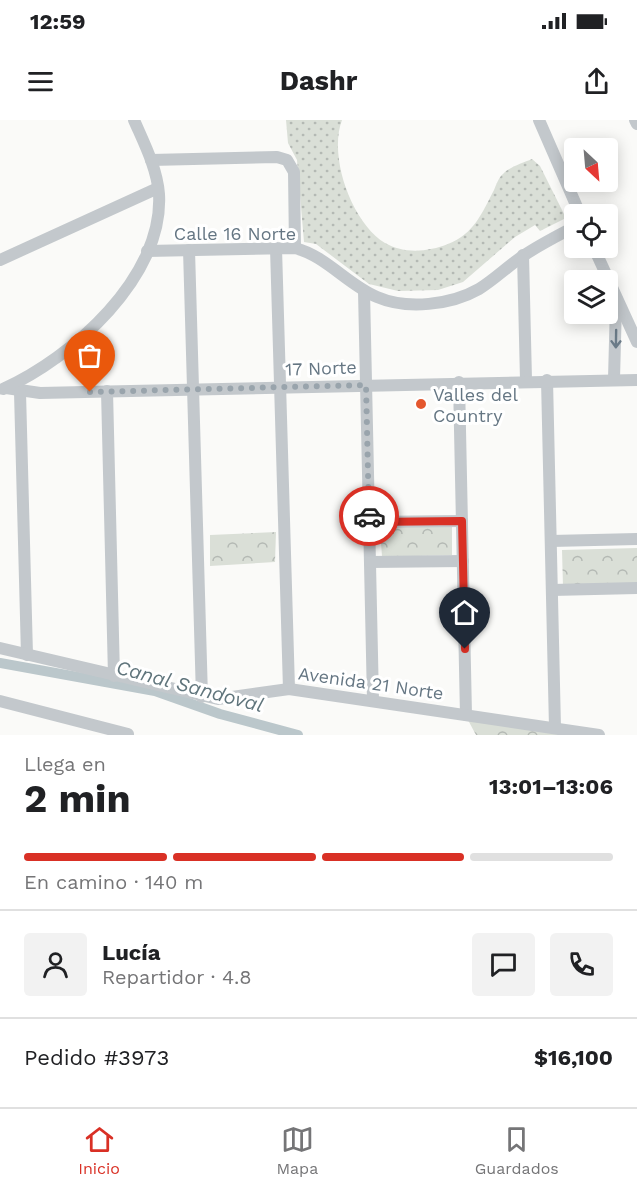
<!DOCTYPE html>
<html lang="es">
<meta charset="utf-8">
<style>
:root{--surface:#fff;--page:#f2f2f2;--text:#202124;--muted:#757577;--line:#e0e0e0;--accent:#d93025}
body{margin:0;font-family:"Work Sans",sans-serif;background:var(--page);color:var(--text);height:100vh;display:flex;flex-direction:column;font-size:22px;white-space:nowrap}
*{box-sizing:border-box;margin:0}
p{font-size:20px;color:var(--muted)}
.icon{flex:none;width:33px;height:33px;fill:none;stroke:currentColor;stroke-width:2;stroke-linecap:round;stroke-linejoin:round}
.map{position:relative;height:615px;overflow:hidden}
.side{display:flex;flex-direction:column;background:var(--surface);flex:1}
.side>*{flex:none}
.needle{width:39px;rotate:154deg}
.fabs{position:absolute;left:564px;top:18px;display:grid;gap:12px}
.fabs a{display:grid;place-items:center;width:54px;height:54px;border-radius:6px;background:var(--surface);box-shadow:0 3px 15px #0003;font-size:30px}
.pin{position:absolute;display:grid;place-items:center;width:51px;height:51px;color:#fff;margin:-62px -26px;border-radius:50% 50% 50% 0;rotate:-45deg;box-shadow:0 0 6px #0007}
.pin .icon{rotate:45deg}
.courier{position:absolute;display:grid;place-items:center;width:60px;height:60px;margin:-30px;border:4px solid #d93025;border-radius:50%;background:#fff;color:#222;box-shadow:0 2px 8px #0007}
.summary em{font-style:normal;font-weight:700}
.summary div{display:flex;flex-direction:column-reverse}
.summary{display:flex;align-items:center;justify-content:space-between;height:102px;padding:0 24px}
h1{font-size:39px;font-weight:700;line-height:45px}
.bar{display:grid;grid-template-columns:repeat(4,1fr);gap:9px 6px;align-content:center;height:72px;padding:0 24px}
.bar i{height:8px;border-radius:4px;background:var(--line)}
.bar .current{background:var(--accent)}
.bar p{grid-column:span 4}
.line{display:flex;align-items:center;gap:15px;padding:0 24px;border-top:2px solid var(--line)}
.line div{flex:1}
.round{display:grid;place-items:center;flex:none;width:63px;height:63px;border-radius:6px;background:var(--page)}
.status{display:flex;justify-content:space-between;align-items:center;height:42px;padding:0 30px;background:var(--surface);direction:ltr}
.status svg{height:16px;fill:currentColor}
header{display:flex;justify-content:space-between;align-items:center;height:78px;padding:0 24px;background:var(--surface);font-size:27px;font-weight:700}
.tabs{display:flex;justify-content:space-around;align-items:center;height:84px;border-top:2px solid var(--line);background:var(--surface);font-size:16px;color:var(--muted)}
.tabs a{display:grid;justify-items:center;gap:3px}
.tabs .current{color:var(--accent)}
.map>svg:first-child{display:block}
.grass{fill:url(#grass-dots)}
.park{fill:url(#park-crowns)}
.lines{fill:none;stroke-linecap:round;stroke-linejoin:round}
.canal{stroke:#bbc7cb;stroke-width:10}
.minor{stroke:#c3c8cc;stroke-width:12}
.oneway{stroke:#6a7a87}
.done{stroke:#99a4ac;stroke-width:6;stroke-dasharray:0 10.8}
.route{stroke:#d93025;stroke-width:8}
.poi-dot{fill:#e4572e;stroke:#fff;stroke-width:2}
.labels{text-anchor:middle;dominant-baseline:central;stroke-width:6;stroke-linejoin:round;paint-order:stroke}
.street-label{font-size:18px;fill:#657683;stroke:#fff}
.poi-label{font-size:18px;fill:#657683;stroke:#fff;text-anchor:start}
.water-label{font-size:20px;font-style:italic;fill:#60757c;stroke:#fff}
</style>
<div class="status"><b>12:59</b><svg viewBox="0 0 49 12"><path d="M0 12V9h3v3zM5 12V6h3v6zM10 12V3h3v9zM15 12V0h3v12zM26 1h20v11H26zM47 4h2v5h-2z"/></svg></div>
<header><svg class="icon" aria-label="menu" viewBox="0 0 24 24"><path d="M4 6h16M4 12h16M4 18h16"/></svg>Dashr<svg class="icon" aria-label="share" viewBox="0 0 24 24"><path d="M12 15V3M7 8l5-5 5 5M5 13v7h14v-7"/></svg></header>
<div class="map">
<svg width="637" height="615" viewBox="0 0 637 615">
<defs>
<pattern id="grass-dots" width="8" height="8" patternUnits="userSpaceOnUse" patternTransform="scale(1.5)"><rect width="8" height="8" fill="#dadfd7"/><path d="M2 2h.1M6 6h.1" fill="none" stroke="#b4b9b4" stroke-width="1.8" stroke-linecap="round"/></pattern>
<pattern id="park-crowns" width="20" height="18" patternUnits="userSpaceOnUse" patternTransform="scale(1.5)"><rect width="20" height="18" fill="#dadfd7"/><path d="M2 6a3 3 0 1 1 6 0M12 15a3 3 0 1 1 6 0" fill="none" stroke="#b4b9b4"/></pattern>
</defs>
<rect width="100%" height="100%" fill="#fafaf8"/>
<path class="grass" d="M286,0H342C328,37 352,103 385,123C404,134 428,132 448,124C474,114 482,93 494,70C496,65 499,57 503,54C509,47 523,43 532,39L540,46L566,98L540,111L535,105L515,117L463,162L438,170L398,171L369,164L316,124L304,122L297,40L288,23Z"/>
<g class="park">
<path d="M452,406V435L382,437L380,407Z"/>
<path d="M276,412L275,442L210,446V415Z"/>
<path d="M637,428V465L563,467L562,430Z"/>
<path d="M468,600L563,615H476Z"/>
</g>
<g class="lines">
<path class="canal" d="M0,543L155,571L220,594L298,615"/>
<g class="minor">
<path d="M539,0L580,94"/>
<path d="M635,0L637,4"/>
<path d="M151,40L277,37L287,40L294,52L295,128"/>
<path d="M276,128L289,569"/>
<path d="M594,128L637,222"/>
<path d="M189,130L202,577"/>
<path d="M147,131L295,128C326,136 348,165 377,177C407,190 451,185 479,169C494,160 508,146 523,136C539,125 557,116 574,107"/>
<path d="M523,135L526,260"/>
<path d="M0,140L158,68"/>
<path d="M364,171L373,580"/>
<path d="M614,259L616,183"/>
<path d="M547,260L555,608"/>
<path d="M459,262L466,595"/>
<path d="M6,268L40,273L637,260"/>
<path d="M3,269C72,238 164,157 159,74C157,48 144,23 134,0"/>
<path d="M107,271L114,556"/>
<path d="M20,272L27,535"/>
<path d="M369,402L462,401"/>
<path d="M551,421L637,419"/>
<path d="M370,442L463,441"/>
<path d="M552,470L637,468"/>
<path d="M0,528L218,579L289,569L599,615"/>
<path d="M0,581L128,614"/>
</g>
</g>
<defs><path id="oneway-shaft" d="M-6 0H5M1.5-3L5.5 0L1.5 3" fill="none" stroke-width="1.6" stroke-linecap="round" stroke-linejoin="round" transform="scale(1.5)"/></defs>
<use class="oneway" href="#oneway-shaft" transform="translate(616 219) rotate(91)"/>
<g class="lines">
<path class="done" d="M90,272L366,265L369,396"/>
<path class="route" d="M369,396V402L462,401L465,529"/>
</g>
<circle class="poi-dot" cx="421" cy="284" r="6"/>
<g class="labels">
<g class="street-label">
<text x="235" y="113">Calle 16 Norte</text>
<text transform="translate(321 248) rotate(-2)">17 Norte</text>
<text transform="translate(371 563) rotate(8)">Avenida 21 Norte</text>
</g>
<g class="poi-label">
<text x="433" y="274">Valles del<tspan x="433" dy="21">Country</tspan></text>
</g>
<g class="water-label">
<text transform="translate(190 566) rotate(15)">Canal Sandoval</text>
</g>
</g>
</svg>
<div class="fabs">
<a><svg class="needle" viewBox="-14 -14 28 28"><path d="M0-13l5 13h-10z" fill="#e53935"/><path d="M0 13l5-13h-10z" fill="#757577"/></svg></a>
<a><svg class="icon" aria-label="locate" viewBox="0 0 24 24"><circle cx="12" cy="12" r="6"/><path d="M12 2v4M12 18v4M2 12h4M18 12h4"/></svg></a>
<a><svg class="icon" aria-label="layers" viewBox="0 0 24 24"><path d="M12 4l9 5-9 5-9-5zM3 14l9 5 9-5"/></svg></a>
</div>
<div class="pin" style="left:90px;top:272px;background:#ea580c"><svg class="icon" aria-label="bag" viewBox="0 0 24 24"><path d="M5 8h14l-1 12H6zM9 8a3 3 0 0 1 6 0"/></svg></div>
<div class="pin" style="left:465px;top:529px;background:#1f2937"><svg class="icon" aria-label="home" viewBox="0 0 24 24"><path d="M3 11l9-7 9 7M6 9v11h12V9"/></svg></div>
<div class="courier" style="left:369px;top:396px"><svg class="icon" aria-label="car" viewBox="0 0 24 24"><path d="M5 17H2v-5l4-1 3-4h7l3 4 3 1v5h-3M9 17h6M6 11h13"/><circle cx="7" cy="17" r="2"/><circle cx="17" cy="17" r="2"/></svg></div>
</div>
<section class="side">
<div class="summary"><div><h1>2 min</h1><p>Llega en</p></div><em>13:01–13:06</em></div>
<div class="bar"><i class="current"></i><i class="current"></i><i class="current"></i><i></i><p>En camino · 140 m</p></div>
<div class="line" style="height:108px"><a class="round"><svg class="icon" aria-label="person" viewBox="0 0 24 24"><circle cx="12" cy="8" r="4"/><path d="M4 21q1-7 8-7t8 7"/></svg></a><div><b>Lucía</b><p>Repartidor · 4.8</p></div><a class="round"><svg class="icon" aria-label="chat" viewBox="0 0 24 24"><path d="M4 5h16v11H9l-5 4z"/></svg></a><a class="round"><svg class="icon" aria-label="phone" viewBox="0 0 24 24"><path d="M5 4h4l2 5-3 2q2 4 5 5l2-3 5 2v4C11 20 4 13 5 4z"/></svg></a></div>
<div class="line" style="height:78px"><div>Pedido #3973</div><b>$16,100</b></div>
</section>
<nav class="tabs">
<a class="current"><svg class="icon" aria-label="home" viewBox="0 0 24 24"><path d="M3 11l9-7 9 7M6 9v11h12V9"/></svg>Inicio</a>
<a><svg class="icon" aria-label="map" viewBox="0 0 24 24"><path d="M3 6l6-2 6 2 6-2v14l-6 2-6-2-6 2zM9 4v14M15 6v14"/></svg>Mapa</a>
<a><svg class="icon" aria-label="saved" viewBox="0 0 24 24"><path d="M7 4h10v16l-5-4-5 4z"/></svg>Guardados</a>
</nav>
